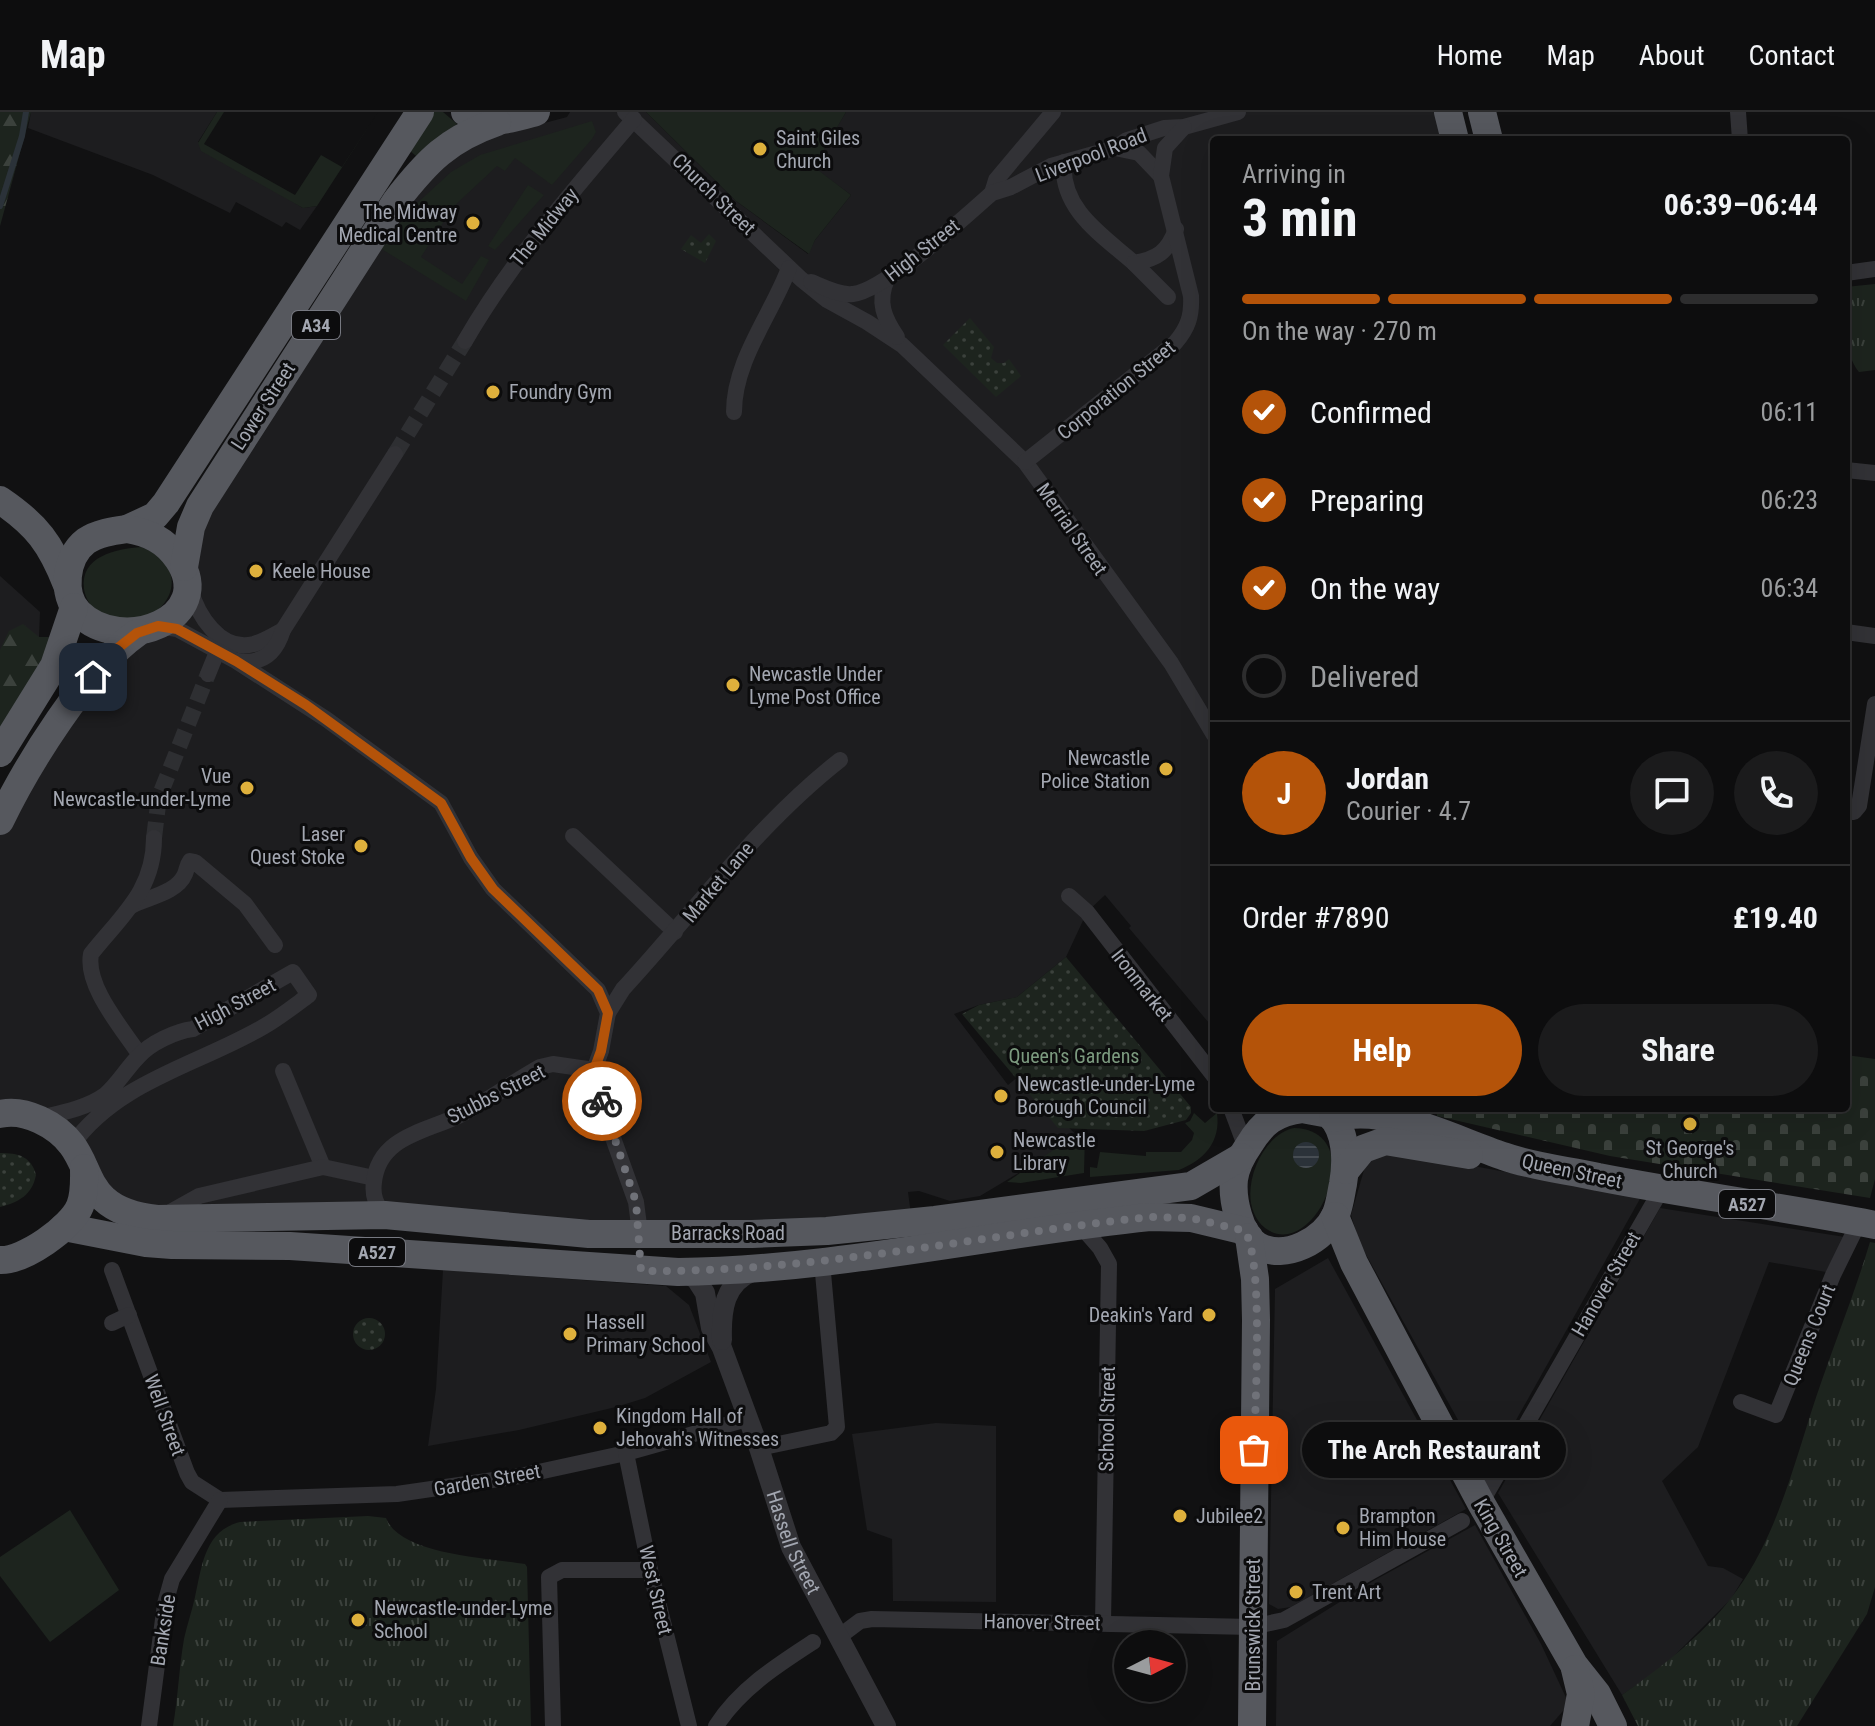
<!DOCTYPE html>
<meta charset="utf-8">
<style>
:root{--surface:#0d0d0e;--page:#1b1b1c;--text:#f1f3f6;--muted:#9a9c9e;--line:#2d2d2e;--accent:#b45309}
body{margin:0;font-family:"Roboto Condensed",sans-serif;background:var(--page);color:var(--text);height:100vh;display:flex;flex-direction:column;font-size:30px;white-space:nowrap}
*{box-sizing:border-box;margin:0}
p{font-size:26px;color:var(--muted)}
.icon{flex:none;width:44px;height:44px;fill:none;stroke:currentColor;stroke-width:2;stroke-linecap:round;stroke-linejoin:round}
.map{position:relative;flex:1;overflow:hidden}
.drawer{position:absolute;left:1210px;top:24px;width:640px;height:976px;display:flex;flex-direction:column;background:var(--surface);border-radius:8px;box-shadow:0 8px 32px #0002,0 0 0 2px var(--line)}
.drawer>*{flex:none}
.needle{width:52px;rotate:84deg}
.tools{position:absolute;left:1114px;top:1518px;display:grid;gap:16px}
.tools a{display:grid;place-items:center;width:72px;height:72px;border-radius:50%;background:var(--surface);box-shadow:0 8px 32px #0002,0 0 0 2px var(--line);font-size:40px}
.pin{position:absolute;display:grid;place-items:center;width:68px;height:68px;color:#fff;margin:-34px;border-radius:16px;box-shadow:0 4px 12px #0006}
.courier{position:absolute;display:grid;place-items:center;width:80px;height:80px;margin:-40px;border:6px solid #b45309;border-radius:50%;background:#fff;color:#222;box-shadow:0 2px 10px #0007}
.bubble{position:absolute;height:56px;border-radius:28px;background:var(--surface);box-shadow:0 8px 32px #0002,0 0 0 2px var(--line);font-size:26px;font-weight:700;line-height:56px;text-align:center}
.overview em{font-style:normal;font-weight:700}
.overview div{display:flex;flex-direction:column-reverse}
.overview{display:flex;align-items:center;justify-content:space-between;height:136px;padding:0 32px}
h1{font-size:52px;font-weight:700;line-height:60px}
.bar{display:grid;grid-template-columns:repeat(4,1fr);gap:12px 8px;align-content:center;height:96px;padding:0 32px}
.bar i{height:10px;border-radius:6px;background:var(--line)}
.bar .current{background:var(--accent)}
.bar p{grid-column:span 4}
.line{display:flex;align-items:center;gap:20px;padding:0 32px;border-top:2px solid var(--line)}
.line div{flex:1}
.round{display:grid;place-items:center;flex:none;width:84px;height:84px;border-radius:42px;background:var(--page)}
ol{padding:0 32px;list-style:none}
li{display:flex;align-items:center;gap:24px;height:88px}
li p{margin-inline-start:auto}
li .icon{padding:8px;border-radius:50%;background:var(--accent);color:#fff;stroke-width:4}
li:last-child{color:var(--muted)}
li i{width:44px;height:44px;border:4px solid var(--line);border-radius:50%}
.cta{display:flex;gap:16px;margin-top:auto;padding:16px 32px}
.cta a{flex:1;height:92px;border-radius:48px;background:var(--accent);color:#fff;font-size:32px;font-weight:700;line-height:92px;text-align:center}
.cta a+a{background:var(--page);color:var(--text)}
header{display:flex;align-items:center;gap:48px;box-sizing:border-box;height:112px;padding:0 40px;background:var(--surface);border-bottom:2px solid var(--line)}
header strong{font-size:38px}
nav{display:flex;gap:44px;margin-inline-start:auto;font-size:28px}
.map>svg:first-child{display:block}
.built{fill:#1d1d1f}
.grass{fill:#1d241e}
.forest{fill:url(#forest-firs)}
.cemetery{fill:url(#cemetery-stones)}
.park{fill:url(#park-tufts)}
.garden{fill:url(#garden-dots)}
.water{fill:url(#water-rules)}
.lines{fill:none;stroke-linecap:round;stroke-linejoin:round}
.stream{stroke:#2b3239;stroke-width:6}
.minor-tunnel{stroke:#2e2f32;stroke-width:16;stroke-dasharray:16 8;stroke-linecap:butt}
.minor{stroke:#323236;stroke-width:16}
.tertiary{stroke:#323236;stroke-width:20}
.trunk{stroke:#56585e;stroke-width:28}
.done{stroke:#707279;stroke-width:8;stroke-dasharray:0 14.4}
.route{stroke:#b45309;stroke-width:10}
.poi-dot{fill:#deb03c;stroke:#0c0c0d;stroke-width:3}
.labels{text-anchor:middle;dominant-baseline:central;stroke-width:6;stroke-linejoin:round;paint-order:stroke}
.shield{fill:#0c0c0d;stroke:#767880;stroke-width:2}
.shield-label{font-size:18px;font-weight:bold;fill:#a3a7b1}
.poi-label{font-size:20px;fill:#a3a7b1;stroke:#0c0c0d;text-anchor:start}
.street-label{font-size:20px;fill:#a3a7b1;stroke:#0c0c0d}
.park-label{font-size:20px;fill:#7c9a7f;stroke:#0c0c0d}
</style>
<header>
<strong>Map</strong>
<nav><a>Home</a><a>Map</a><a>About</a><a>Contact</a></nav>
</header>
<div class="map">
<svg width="1875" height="1614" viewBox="0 0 1875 1614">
<defs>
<pattern id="forest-firs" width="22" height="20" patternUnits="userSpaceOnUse" patternTransform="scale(2)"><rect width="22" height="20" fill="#1d241e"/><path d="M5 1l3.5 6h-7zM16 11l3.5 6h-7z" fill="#3b413c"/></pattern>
<pattern id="cemetery-stones" width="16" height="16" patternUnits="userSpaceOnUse" patternTransform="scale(2)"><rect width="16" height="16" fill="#1d241e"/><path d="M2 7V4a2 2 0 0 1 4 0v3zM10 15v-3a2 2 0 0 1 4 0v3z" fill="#3b413c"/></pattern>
<pattern id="park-tufts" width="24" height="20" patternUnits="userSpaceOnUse" patternTransform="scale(2)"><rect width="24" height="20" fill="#1d241e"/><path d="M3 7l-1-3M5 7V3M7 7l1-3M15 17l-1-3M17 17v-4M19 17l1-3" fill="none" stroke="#3b413c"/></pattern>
<pattern id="garden-dots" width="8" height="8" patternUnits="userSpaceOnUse" patternTransform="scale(2)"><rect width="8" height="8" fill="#1d241e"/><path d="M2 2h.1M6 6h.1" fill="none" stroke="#3b413c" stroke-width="1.8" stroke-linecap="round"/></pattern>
<pattern id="water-rules" width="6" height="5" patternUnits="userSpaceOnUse" patternTransform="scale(2)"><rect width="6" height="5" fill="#2b3239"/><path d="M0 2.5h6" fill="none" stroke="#474d53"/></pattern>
</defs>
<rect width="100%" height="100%" fill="#111112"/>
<g class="built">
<path d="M31,0H217L198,30L303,96L317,94L300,118L286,110L282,115L236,90L230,101L153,63L28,16Z"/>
<path d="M570,0H646L736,89L808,142L815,128L851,83L813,55L846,0H1448L1455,28H1214V917L1129,816L1131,814L1105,783L1087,800L1066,845L1017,885L979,893L954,902L1008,973L1020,963L1046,995L1079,1025L980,1084L950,1089L919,1079L908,1080L912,1110L139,1105L72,1033L0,992V709L81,580L170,507L185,439L396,89L463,37L492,25L567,5Z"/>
<path d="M0,464L40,500L39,525L0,580Z"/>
<path d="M1382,1037L1641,1085L1487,1360L1359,1130L1351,1103L1366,1051Z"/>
<path d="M1660,1096L1845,1125L1826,1160L1769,1150L1698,1335L1662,1369L1708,1454L1723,1456L1743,1467L1731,1487L1664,1554L1622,1583L1498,1381Z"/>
<path d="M1328,1146L1466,1397L1291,1495L1278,1497L1269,1492L1275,1177Z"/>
<path d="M443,1158L666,1174L689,1193L711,1250L645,1286L616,1295L519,1318L428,1334L436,1277Z"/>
<path d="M936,1311L996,1314V1490L893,1489L892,1427L867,1418L852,1322Z"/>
<path d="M1475,1413L1541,1532L1569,1592L1550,1614H1276L1277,1529L1375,1468Z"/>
</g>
<g class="grass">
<path d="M217,0H224L204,32L295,83L321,43L342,55L378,0L317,94L303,96L201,39L198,31Z"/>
<path d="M433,0H443L457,12L416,44L409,38Z"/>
<path d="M646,0H846L814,55L851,83L815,128L809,142L736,89Z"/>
<path d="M592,9L596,20L592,27L552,73L515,46L505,59L497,54L453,95L421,145L462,172L481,144L489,148L466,189L380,136L413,95L451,60L480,43Z"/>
<path d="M528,73L544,83L495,138L488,134Z"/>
<path d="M141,435C209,461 151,537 96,498C90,494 85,485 84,477C80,444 116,437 141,435Z"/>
<path d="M1194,1001L1205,1011L1217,1001C1221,1030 1204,1048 1179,1058L1090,1065V1055L1097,1056L1100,1040L1146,1044V1040H1181L1192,1028L1194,1021L1185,1011L1190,1009Z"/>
<path d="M1294,1016C1372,1018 1315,1153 1265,1116C1233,1091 1258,1023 1294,1016Z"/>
<path d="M1078,1021H1085L1084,1061L1021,1071L1007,1070Z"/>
<path d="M70,1398L119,1478L50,1530L0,1464V1445Z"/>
</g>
<g class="forest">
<path d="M0,0H31L0,114Z"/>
<path d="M23,512L39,525H53L48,539L0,616V538L9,519Z"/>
</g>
<path class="cemetery" d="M1846,943L1875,947V1067L1870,1086L1610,1044L1437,1004L1436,996H1846Z"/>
<g class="park">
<path d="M1875,172V258L1859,260C1842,239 1846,202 1846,175Z"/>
<path d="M1870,1130L1875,1131V1475L1867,1502L1797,1614H1638L1622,1583C1659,1557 1703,1523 1731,1486C1780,1424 1796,1341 1822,1268C1838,1222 1856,1177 1870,1130Z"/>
<path d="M368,1404L386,1406C400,1443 489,1446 525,1452L527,1455L531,1614H173C178,1585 179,1556 184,1527C187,1513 192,1499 195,1485C202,1455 204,1419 240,1410Z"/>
</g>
<g class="garden">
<path d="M709,122L716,129L705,151L681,137L691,123L701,131Z"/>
<path d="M970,206L994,235L991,246L997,251H1004L1009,247L1021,264L996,285L943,233Z"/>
<path d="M1066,845L1191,995V1001L1186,1008L1144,1019L1058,1016L962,902L979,893L1017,885Z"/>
<path d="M0,1041C18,1041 31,1044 36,1063C32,1083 19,1090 0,1095Z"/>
<circle cx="369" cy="1222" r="16"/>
</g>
<circle class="water" cx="1306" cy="1043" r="13"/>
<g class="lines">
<path class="stream" d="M0,94L22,24L26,0"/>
<g class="minor-tunnel">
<path d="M395,342L465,229"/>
<path d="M154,726L159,685L208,562"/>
</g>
<g class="minor">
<path d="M625,0L801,167L827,188L867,210L902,233L1025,350L1171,551L1214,623"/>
<path d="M1738,0L1740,28"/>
<path d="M1115,36L1139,41L1161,64"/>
<path d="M1064,50C1060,97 1102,123 1134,151C1157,147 1168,140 1176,117"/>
<path d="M992,81L996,68L1053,0"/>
<path d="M1134,151L1168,185"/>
<path d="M1846,161L1875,157"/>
<path d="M887,167C877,190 884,206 897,225"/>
<path d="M811,170C823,175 840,184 853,182C884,179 965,105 992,81L1011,75L1051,54L1115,36L1127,28L1164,16L1184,15L1238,0"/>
<path d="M465,229C512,148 573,79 634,7"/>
<path d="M734,300C734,248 772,202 789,156"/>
<path d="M1025,350L1175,231C1188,216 1192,204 1191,184L1161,64L1165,36L1184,15"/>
<path d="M1846,358L1875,361"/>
<path d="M190,476C197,502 220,541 254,532C264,529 274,523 283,518"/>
<path d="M158,514L177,517L236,549L326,607L441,691L471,746L493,777L598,878L608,901L601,939L594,958L612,1023L636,1090L640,1121"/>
<path d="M1846,520L1875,524"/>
<path d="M237,549C262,553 276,541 283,518L395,342"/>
<path d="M208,562L217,540"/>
<path d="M1846,700H1854L1859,694L1875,592"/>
<path d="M573,724L675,820"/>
<path d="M1069,784L1087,800L1214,964"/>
<path d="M133,793C149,785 177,781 185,762C187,757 187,753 190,749L195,750L245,792L275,833"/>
<path d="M608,901L623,877C694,800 757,713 840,648"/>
<path d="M139,942C122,916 85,874 91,842C121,804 154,779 154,726"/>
<path d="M283,959L323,1055"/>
<path d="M1231,996L1246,1036"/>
<path d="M40,1006C61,1001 87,996 105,983C118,972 126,957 138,945C150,931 176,919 193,917L293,860L309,883C294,894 279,906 263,915C198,953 118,969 72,1033"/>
<path d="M165,1103L199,1084L323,1055L374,1066"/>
<path d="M385,1103C376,1093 372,1084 374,1070C379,1024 426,1020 460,1003C487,989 513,970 540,955L553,952L594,958"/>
<path d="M1080,1113L1100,1136L1109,1152L1103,1511"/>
<path d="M112,1158L187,1361L192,1370L220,1388L397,1382L520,1364L626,1341L747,1307"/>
<path d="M112,1211L129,1203"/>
<path d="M1741,1290L1776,1303L1833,1163L1859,1110"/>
<path d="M759,1336L831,1321L837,1315L822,1150"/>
<path d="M626,1341L650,1458L689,1614"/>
<path d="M1481,1391L1661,1078"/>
<path d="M840,1524L860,1509L872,1507L1252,1515L1284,1508L1462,1409"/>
<path d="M149,1614L165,1492L172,1467L220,1388"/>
<path d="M553,1614L549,1465L562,1458H650"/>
<path d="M716,1614C740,1577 776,1554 813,1530"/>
</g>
<g class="tertiary">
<path id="s1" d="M684,1160L696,1167L705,1181L711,1216L722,1236L759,1336L791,1435L886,1614"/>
<path d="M722,1228C721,1199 724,1170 754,1159"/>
</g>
<g class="trunk">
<path d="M465,0C489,15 511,7 536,0"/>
<path d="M1448,0L1455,28"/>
<path d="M1482,0L1489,28"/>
<path d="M0,388C37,413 51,432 67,473"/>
<path d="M127,417L155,404L166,391L420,0"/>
<path d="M127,417C149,421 165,428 178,447C218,506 122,544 79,501C61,483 65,445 86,429C98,421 113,419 127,417Z"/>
<path d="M184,455L191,415L200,394L396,89C427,49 448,27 497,10"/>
<path d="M0,641L54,554L74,495"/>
<path d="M0,709C27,653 86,557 137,521"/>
<path d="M1302,997L1329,1002C1347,1018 1347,1050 1343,1072C1341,1081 1340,1092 1336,1102C1324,1128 1286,1149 1258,1134C1239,1123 1232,1086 1234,1067C1236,1054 1242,1043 1249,1033C1262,1011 1276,1000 1302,997Z"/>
<path d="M0,1002C25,996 57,1013 72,1033C85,1050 88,1073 104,1087C118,1100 139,1105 157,1107L385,1103L589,1122H752L827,1119L935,1108L1191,1074L1241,1045"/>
<path d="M1333,1006C1387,991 1452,1027 1503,1044C1533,1055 1567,1058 1598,1065C1690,1083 1783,1095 1875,1113"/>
<path d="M1346,1058L1363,1037L1385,1029L1469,1043"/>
<path d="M1335,1104L1354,1151L1481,1391L1574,1553L1597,1582L1613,1614"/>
<path d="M64,1115L146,1131L172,1133L290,1134L678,1160C837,1158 993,1121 1150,1105L1191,1106L1245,1119"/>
<path d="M1249,1125L1255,1167L1256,1208L1252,1614"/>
<path d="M0,1148C24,1149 71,1116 80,1094C85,1082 84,1069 84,1056"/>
<path d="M1575,1557L1581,1582L1575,1614"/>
</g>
</g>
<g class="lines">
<path class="done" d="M602,989L636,1090L641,1159C813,1161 980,1123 1150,1105L1191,1106L1245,1119C1264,1150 1255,1294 1254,1338"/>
<path class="route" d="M93,565L118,536L137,521L158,514L177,517L236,549L306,593L441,691L471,746L493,777L598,878L608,901L601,939L594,958L602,989"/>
</g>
<g class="poi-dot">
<circle cx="760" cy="37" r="8"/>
<circle cx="473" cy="111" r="8"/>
<circle cx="493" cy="280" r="8"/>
<circle cx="256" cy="459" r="8"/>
<circle cx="733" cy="573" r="8"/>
<circle cx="1166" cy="657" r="8"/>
<circle cx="247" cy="676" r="8"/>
<circle cx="361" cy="734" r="8"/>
<circle cx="1001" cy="984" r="8"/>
<circle cx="1690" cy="1012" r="8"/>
<circle cx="997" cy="1040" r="8"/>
<circle cx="1209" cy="1203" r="8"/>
<circle cx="570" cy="1222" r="8"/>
<circle cx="600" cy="1316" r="8"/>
<circle cx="1180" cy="1404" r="8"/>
<circle cx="1343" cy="1416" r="8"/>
<circle cx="1296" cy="1480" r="8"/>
<circle cx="358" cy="1508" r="8"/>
</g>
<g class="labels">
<g class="shield">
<rect x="292" y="199" width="48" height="28" rx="6"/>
<rect x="1719" y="1078" width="56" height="28" rx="6"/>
<rect x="349" y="1126" width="56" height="28" rx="6"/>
</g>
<g class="shield-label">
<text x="316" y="213">A34</text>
<text x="1747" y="1092">A527</text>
<text x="377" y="1140">A527</text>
</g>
<g class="poi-label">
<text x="776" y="26">Saint Giles<tspan x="776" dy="23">Church</tspan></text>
<text x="457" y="100" text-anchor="end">The Midway<tspan x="457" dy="23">Medical Centre</tspan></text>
<text x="509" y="280">Foundry Gym</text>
<text x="272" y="459">Keele House</text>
<text x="749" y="562">Newcastle Under<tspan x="749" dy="23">Lyme Post Office</tspan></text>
<text x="1150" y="646" text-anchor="end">Newcastle<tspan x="1150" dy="23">Police Station</tspan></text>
<text x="231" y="664" text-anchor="end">Vue<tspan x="231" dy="23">Newcastle-under-Lyme</tspan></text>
<text x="345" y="722" text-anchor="end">Laser<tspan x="345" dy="23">Quest Stoke</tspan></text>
<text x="1017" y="972">Newcastle-under-Lyme<tspan x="1017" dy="23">Borough Council</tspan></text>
<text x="1013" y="1028">Newcastle<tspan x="1013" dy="23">Library</tspan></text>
<text x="1690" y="1036" text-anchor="middle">St George's<tspan x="1690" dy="23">Church</tspan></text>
<text x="1193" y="1203" text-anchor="end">Deakin's Yard</text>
<text x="586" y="1210">Hassell<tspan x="586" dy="23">Primary School</tspan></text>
<text x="616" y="1304">Kingdom Hall of<tspan x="616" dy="23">Jehovah's Witnesses</tspan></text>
<text x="1196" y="1404">Jubilee2</text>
<text x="1359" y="1404">Brampton<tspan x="1359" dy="23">Him House</tspan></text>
<text x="1312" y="1480">Trent Art</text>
<text x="374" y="1496">Newcastle-under-Lyme<tspan x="374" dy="23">School</tspan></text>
</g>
<g class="street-label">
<text transform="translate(1091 43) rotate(-21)">Liverpool Road</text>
<text transform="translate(714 82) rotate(44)">Church Street</text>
<text transform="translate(544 115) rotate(-51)">The Midway</text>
<text transform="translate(922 138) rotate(-38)">High Street</text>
<text transform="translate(1116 278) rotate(-39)">Corporation Street</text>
<text transform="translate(263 294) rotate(-57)">Lower Street</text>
<text transform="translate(1072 417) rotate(55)">Merrial Street</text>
<text transform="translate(718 770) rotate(-50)">Market Lane</text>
<text transform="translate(1142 873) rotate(52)">Ironmarket</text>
<text transform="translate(235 892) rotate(-28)">High Street</text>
<text transform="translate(496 982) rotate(-27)">Stubbs Street</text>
<text transform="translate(1572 1059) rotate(12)">Queen Street</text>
<text x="728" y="1121">Barracks Road</text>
<text transform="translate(1606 1172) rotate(-60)">Hanover Street</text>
<text transform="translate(1809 1223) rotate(-68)">Queens Court</text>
<text transform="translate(165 1303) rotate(70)">Well Street</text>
<text transform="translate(1107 1307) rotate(-89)">School Street</text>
<text transform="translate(487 1368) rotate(-10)">Garden Street</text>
<text transform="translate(1501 1426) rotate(60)">King Street</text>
<text stroke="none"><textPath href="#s1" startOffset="296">Hassell Street</textPath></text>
<text transform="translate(656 1478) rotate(77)">West Street</text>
<text transform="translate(1042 1510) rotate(1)">Hanover Street</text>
<text transform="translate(1253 1513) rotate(-90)">Brunswick Street</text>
<text transform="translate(163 1518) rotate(-81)">Bankside</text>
</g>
<g class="park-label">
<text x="1074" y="944">Queen's Gardens</text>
</g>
</g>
</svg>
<div class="tools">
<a><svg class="needle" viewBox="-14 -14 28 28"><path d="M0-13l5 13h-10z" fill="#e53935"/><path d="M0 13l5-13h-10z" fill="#9a9c9e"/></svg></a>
</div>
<div class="pin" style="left:1254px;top:1338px;background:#ea580c"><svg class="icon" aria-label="bag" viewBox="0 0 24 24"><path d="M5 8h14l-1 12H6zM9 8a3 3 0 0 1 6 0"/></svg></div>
<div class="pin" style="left:93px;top:565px;background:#1f2937"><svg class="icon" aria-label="home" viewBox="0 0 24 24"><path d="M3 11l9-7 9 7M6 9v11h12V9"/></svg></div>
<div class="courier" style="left:602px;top:989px"><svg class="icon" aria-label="bike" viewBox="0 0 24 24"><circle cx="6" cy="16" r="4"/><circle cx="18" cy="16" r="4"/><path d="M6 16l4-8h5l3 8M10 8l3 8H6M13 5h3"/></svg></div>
<div class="bubble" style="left:1302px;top:1310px;width:264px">The Arch Restaurant</div>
<section class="drawer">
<div class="overview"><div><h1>3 min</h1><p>Arriving in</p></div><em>06:39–06:44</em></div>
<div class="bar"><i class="current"></i><i class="current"></i><i class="current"></i><i></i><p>On the way · 270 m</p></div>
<ol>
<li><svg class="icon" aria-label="check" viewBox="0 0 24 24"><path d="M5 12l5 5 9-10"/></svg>Confirmed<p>06:11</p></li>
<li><svg class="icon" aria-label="check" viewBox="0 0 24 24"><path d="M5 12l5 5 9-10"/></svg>Preparing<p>06:23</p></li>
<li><svg class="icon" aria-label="check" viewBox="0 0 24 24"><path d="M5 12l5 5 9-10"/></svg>On the way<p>06:34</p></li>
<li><i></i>Delivered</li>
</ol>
<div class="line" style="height:144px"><b class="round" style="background:var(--accent);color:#fff">J</b><div><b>Jordan</b><p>Courier · 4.7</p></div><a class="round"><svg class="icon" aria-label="chat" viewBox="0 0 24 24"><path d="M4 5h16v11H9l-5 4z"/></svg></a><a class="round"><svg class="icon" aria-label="phone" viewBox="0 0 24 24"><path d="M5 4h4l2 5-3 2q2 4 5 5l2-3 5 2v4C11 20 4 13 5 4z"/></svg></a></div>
<div class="line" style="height:104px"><div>Order #7890</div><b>£19.40</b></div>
<div class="cta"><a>Help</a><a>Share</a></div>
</section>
</div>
